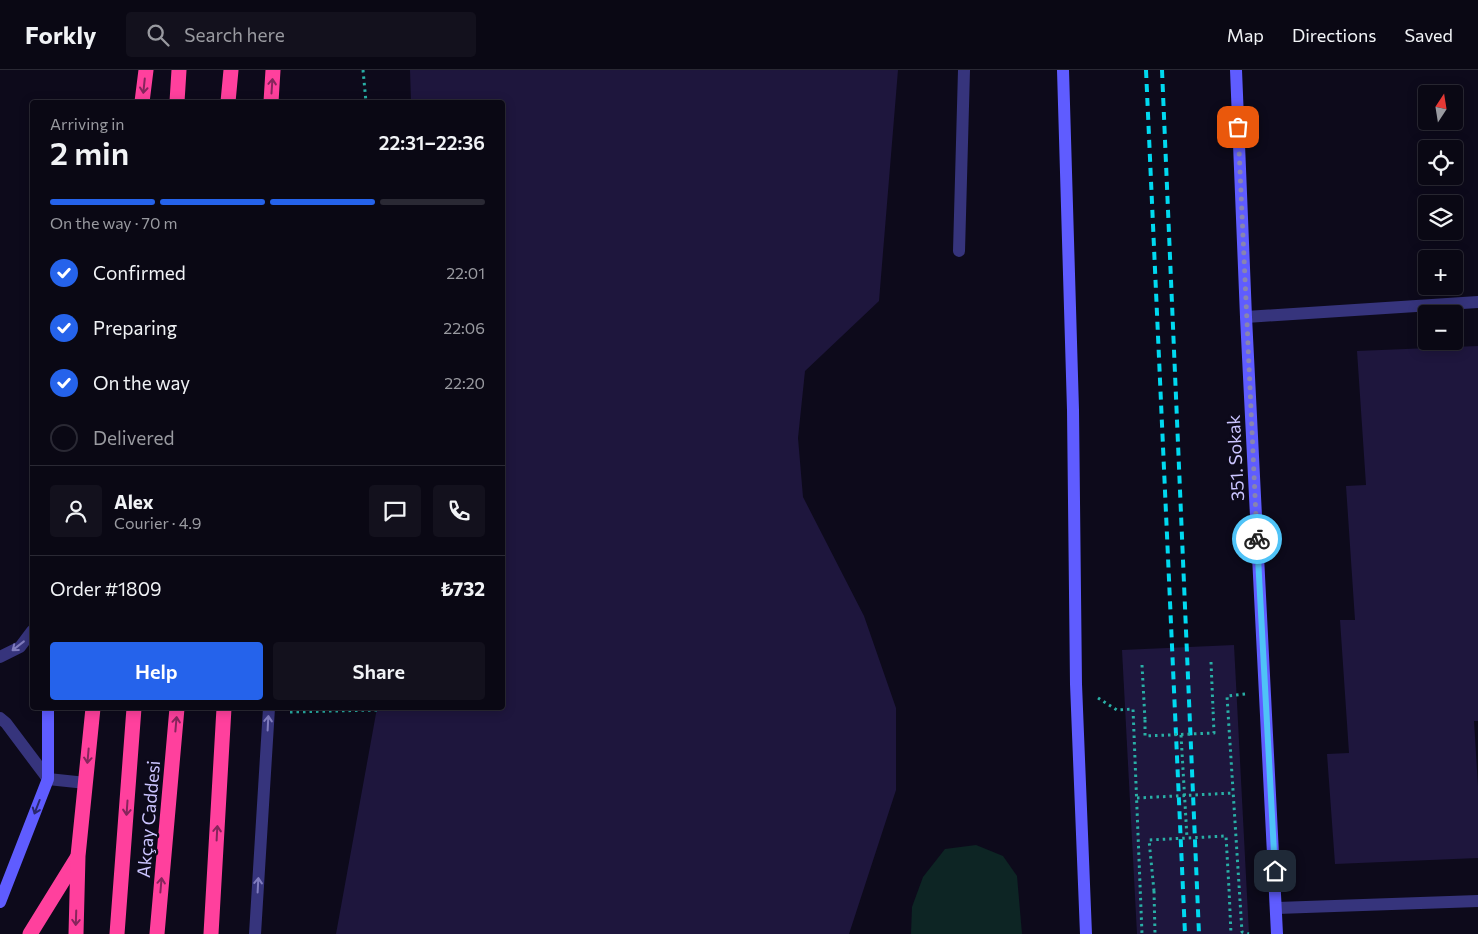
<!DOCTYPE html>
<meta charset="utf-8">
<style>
:root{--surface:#0a0814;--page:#13111d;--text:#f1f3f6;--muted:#999aa0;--line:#2a2934;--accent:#2563eb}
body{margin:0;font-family:Commissioner,sans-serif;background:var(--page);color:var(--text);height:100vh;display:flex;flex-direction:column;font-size:19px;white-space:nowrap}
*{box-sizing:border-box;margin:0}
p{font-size:16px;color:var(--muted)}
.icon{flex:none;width:28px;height:28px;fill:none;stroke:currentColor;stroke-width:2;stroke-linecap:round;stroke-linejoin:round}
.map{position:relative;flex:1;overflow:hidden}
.panel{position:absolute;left:30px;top:30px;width:475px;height:610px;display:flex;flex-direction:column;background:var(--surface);border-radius:5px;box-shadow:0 2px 12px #0003,0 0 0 1px var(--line)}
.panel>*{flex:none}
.needle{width:32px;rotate:12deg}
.controls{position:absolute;left:1418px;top:15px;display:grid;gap:10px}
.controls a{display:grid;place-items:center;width:45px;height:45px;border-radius:5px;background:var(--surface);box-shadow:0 2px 12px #0003,0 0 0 1px var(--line);font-size:25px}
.pin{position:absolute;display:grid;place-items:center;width:42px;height:42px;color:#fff;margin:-21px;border-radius:10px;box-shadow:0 2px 8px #0006}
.courier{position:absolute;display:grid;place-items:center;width:50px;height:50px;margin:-25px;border:4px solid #4fc3f7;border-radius:50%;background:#fff;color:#222;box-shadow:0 1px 6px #0007}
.head em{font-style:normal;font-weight:600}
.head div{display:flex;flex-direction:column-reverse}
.head{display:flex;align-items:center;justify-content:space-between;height:85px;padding:0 20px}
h1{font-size:32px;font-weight:600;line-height:38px}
.bar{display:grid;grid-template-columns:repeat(4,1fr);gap:8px 5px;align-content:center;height:60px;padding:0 20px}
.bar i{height:6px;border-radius:4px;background:var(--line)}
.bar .selected{background:var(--accent)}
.bar p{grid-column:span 4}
.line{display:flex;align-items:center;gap:12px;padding:0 20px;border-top:1px solid var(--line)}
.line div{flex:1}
.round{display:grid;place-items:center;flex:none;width:52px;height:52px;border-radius:5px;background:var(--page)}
ol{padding:0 20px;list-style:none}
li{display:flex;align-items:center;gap:15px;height:55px}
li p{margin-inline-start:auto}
li .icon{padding:5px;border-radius:50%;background:var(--accent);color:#fff;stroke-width:4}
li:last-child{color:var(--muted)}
li i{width:28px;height:28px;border:2px solid var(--line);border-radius:50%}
.cta{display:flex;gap:10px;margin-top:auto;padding:10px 20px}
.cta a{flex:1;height:58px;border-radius:5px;background:var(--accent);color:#fff;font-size:20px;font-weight:600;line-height:58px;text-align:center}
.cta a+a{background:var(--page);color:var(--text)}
header{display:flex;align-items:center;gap:30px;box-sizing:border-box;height:70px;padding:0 25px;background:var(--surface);border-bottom:1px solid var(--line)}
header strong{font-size:24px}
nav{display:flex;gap:28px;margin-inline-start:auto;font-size:18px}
.search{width:350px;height:45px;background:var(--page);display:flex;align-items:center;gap:12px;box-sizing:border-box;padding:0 18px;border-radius:5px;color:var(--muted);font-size:19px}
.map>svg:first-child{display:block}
.green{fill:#0d2524}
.building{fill:#1e163d}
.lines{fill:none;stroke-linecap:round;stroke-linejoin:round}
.path{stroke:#29afa6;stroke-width:3;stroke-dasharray:2.5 4;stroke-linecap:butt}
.lane{stroke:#36347c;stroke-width:12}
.street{stroke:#36347c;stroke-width:12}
.secondary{stroke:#5f5cff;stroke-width:12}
.highway{stroke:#ff409d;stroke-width:15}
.rail{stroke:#00d9f0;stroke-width:4;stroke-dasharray:8 6;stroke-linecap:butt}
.path-bridge{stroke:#29afa6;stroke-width:3;stroke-dasharray:2.5 4;stroke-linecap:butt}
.oneway{stroke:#86255c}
.oneway2{stroke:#807cbe}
.oneway3{stroke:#2a276b}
.done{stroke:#8884af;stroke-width:5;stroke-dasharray:0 9}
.route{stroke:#4fc3f7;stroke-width:6}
.labels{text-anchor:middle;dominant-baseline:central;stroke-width:4.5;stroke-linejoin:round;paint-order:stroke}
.street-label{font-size:18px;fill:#cbc5ff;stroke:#0d0a1b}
</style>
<header>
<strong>Forkly</strong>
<div class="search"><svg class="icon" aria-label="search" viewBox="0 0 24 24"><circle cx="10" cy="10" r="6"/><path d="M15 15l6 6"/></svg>Search here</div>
<nav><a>Map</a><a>Directions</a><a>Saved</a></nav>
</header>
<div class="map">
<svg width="1478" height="864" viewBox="0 0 1478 864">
<rect width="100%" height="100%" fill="#0d0a1b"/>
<path class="green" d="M976,775L1003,786L1017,806L1022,864H911L912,837L923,807L945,779Z"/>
<g class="building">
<path d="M410,0H898L879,231L805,301L798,368L803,427L864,546L896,638V720L849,864H336L377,638H502V32H411Z"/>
<path d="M1478,276V651H1474L1478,716V788L1335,794L1327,684L1349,683L1340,550H1355L1346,416L1366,415L1357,281Z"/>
<path d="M1234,575L1249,864H1137L1122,580Z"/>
</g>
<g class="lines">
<g class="path">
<path d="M363,0L366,32"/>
<path d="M1211,592L1213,639"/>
<path d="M1142,595L1145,650"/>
<path d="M1245,624L1227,626L1242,862L1249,864"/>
<path d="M1098,628L1117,640L1133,639L1142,864"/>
<path d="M290,642L377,640"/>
<path d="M1181,665L1187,768"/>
<path d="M1229,819L1231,864"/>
<path d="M1154,821L1155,864"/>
</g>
<g class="lane">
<path d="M959,181L964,0"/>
<path d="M0,587L20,577L32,561"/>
<path d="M0,648L6,653L48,709L86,713"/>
<path d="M255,864L269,638"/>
</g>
<g class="street">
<path d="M1246,247L1478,232"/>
<path d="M1277,838L1478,831"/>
</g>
<g class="secondary">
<path d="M1063,0L1073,340L1076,614L1086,864"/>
<path d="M1236,0L1246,247L1277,864"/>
<path d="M0,832L48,709V638"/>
</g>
<g class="highway">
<path d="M142,32L146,0"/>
<path d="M177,32L179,0"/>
<path d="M228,32L231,0"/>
<path d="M271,32L273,0"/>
<path d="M30,864L77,788"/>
<path d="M76,864L78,786L93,638"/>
<path d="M117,864L134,638"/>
<path d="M157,864L177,638"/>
<path d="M211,864L224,638"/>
</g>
<g class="rail">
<path d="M1146,0L1185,864"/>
<path d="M1162,0L1199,864"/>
</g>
<g class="path-bridge">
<path d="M1145,650V666L1214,663L1213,639"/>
<path d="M1137,728L1233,723"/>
<path d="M1154,821L1149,770L1226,766L1229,819"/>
</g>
</g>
<defs><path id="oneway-shaft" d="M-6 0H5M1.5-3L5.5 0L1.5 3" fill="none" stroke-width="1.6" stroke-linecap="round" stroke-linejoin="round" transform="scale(1.25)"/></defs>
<g class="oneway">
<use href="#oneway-shaft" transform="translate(144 16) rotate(96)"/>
<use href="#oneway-shaft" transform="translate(272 16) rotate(-86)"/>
<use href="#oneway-shaft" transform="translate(176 654) rotate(-85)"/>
<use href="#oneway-shaft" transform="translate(88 686) rotate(95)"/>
<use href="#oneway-shaft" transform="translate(127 738) rotate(94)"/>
<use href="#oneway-shaft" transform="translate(217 763) rotate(-87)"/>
<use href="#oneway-shaft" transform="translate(161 815) rotate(-85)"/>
<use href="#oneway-shaft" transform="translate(76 848) rotate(92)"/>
</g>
<g class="oneway2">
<use href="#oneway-shaft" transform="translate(18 576) rotate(142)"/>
<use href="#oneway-shaft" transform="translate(268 653) rotate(-87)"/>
<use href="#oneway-shaft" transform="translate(258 815) rotate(-87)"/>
</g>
<use class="oneway3" href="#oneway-shaft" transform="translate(37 737) rotate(111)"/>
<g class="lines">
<path class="done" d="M1238,57L1257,469"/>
<path class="route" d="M1257,469L1275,801"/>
</g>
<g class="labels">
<g class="street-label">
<text transform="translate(1235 388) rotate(-93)">351. Sokak</text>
<text transform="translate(148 749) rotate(-85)">Akçay Caddesi</text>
</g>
</g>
</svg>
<div class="controls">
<a><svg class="needle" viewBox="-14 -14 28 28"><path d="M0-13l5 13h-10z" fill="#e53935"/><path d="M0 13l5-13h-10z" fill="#999aa0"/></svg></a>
<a><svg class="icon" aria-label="locate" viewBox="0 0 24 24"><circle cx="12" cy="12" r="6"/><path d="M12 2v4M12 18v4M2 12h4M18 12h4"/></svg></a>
<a><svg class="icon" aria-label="layers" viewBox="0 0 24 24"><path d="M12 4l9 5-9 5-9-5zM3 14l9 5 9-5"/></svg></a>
<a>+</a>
<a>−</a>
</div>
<div class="pin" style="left:1238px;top:57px;background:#ea580c"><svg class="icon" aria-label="bag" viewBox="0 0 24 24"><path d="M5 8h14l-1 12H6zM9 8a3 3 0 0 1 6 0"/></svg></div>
<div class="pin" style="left:1275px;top:801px;background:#1f2937"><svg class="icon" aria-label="home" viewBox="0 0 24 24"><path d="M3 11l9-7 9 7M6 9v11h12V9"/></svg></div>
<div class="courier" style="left:1257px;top:469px"><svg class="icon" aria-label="bike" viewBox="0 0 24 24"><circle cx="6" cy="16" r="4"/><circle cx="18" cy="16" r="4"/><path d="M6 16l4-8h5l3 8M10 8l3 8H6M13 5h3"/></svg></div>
<section class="panel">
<div class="head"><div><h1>2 min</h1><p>Arriving in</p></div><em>22:31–22:36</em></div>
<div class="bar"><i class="selected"></i><i class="selected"></i><i class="selected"></i><i></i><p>On the way · 70 m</p></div>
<ol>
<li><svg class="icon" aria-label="check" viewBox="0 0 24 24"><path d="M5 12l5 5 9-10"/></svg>Confirmed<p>22:01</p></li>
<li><svg class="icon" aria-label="check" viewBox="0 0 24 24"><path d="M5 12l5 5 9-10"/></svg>Preparing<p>22:06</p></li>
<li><svg class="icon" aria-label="check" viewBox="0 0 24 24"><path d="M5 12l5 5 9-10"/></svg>On the way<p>22:20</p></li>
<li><i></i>Delivered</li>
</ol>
<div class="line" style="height:90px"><a class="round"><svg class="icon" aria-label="person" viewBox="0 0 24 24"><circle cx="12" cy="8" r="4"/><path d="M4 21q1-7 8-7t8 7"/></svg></a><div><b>Alex</b><p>Courier · 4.9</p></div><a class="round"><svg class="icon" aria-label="chat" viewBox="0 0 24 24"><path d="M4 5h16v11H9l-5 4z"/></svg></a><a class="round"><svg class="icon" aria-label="phone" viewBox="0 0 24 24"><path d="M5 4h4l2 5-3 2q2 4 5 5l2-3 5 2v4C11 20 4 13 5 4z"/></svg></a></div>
<div class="line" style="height:65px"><div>Order #1809</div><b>₺732</b></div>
<div class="cta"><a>Help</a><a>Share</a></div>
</section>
</div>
